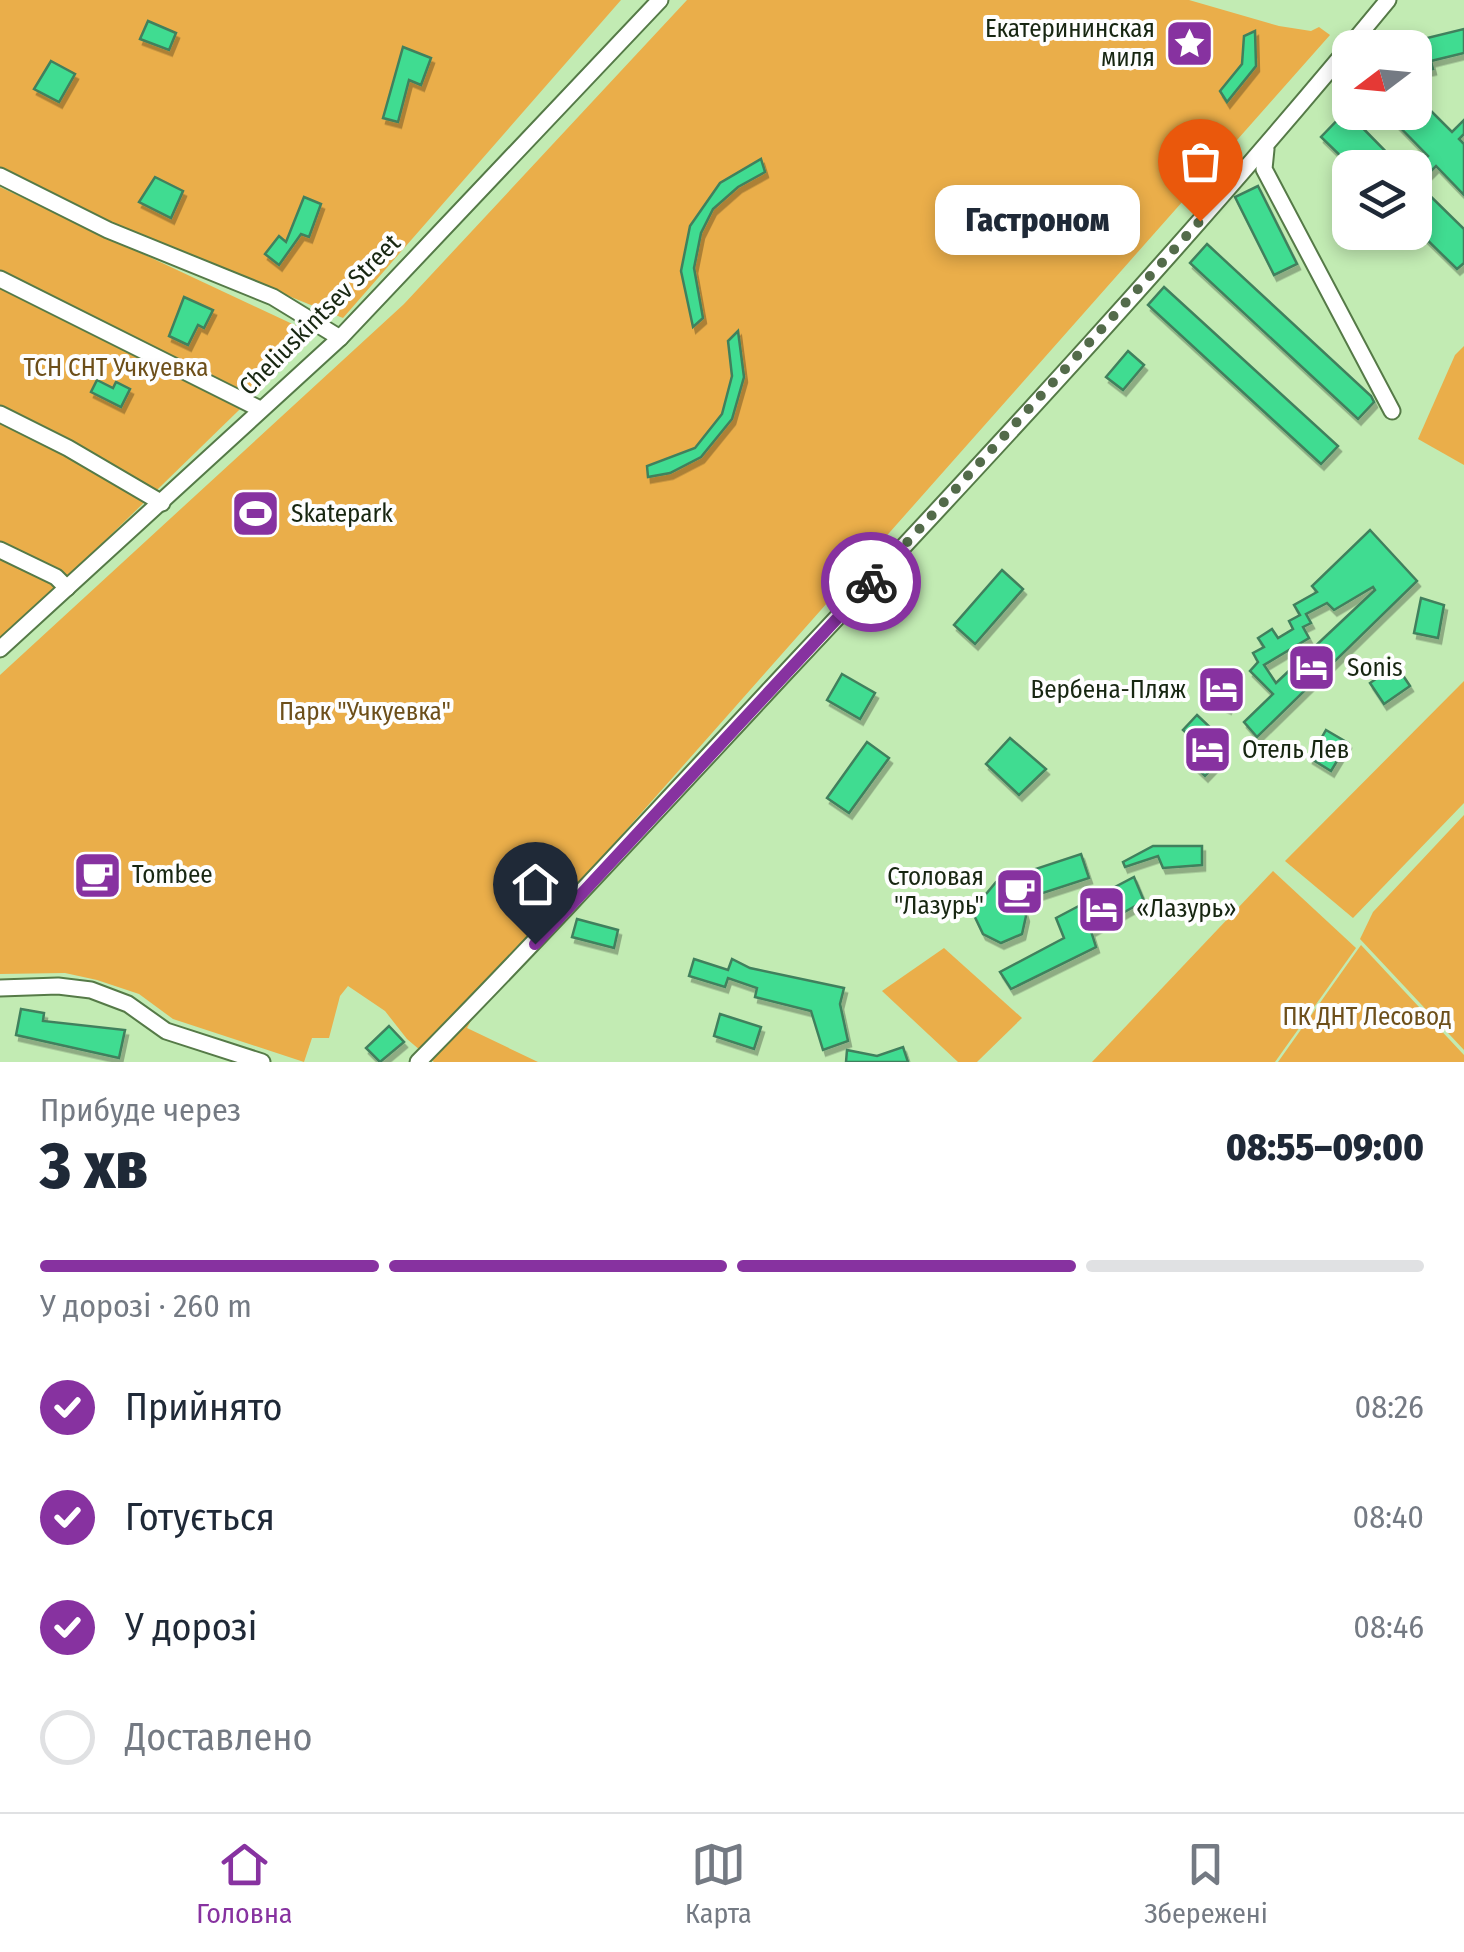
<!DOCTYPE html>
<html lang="uk">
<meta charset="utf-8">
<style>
:root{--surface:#fff;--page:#f6f6f7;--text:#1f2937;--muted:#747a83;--line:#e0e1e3;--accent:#8732a0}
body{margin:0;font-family:"Fira Sans Condensed",sans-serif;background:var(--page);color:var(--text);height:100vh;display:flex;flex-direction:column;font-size:38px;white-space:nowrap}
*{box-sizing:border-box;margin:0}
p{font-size:32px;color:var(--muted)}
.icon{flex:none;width:55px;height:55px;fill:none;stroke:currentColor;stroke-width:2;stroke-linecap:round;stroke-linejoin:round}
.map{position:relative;height:1062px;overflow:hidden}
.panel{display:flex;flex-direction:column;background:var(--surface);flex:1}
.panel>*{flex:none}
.needle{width:65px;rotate:254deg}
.controls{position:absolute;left:1332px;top:30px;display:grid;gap:20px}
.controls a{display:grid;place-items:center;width:100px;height:100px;border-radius:20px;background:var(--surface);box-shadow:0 5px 15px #0003;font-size:50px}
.pin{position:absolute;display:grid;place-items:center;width:85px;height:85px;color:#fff;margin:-102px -42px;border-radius:50% 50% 50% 0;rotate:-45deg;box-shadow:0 0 10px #0007}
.pin .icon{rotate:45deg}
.courier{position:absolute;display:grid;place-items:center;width:100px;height:100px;margin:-50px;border:8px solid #8732a0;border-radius:50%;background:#fff;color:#222;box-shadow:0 2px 12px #0007}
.bubble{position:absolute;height:70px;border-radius:20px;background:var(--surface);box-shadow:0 5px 15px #0003;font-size:32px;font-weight:800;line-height:70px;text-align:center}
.overview em{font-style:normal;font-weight:800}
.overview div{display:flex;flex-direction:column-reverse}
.overview{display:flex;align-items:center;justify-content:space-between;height:170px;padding:0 40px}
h1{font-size:65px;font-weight:800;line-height:75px}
.bar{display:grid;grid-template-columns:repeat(4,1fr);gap:15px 10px;align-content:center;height:120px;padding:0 40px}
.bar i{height:12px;border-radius:8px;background:var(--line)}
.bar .active{background:var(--accent)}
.bar p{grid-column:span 4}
ol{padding:0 40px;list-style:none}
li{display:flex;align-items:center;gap:30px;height:110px}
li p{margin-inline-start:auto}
li .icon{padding:10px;border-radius:50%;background:var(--accent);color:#fff;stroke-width:4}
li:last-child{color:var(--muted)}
li i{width:55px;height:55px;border:5px solid var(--line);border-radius:50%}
.dock{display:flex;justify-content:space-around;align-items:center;height:140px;border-top:2px solid var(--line);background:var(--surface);font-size:28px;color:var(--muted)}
.dock a{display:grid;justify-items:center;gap:5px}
.dock .active{color:var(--accent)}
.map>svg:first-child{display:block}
.green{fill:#eaae4a}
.building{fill:#3fdc91;stroke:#41805d;stroke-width:2.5;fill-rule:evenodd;filter:url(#shadow)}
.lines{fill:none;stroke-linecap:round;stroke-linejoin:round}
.minor-casing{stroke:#557a47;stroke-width:19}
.minor{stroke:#fff;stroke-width:15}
.done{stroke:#536b4a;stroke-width:10;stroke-dasharray:0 18}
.route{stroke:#8732a0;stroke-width:12}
.labels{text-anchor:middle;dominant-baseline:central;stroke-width:8;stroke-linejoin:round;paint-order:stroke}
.poi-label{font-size:25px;fill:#172611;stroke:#fefefe;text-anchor:start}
.street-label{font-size:25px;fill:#172611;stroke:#fefefe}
.park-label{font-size:25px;fill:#6d4f1a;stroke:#fefefe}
</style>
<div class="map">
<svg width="1464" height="1062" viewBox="0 0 1464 1062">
<defs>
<filter id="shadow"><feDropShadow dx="3" dy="5.5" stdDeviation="0" flood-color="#0004"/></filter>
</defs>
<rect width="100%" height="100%" fill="#c2ebb3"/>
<g class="green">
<path d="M0,0H621L343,318L0,179Z"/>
<path d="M687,0H1189L1279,26L1311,31L1319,27L1330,35L612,846L501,965L467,1028L538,1062H434L407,1039L385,1011L348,986L340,996L329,1038H312L304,1062L173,1019L139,994L97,980L65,973L0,974V675L404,304Z"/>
<path d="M0,187L316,335L3,640L0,639Z"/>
<path d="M1464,346V465L1418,439L1455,355Z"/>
<path d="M1464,681V803L1353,918L1285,861Z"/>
<path d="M1464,815V1050L1360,939L1373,912Z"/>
<path d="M1273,871L1356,948L1275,1062H1092Z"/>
<path d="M1361,945L1464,1055V1062H1278Z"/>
<path d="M944,948L1022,1018L977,1062H958L882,991Z"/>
</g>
<g class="building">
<path d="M148,21L176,33L169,50L140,39Z"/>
<path d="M1464,29V53L1431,61L1433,69L1415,73V41Z"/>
<path d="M1255,31L1256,66L1227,102L1220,91L1242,64L1244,36Z"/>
<path d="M403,47L431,58L421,85L409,80L398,122L383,118Z"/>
<path d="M51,61L75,74L59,102L34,89Z"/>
<path d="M1415,95L1452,132L1464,120V134L1459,139L1464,144V195L1436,166L1418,184L1464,229V263L1457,269L1415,228V169L1428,156L1385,112H1415Z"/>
<path d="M1346,111L1402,168H1353L1321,137Z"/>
<path d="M761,159L765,172L738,187L713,209L701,233L694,268L703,318L693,327L681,271L690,226L720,183Z"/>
<path d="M155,177L183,191L171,218L139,202Z"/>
<path d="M1258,186L1297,264L1274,275L1235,197Z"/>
<path d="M304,197L321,204L309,237L301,234L279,265L265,254L279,236L286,242Z"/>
<path d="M1207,244L1371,396L1374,402L1358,419L1190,263Z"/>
<path d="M1164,287L1338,446L1321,464L1148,305Z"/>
<path d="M184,297L213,310L204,328L198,325L188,345L169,336Z"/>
<path d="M738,331L744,377L732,419L701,457L670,473L648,477L647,466L695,448L722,414L732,376L728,341Z"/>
<path d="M1128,351L1144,365L1123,390L1106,377Z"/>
<path d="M97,380L113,388L116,382L130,389L121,407L91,392Z"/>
<path d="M1370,530L1417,581L1257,737L1244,722L1273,694L1250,671L1258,662L1253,653L1264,647L1258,638L1272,629L1278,638L1293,629L1289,621L1300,615L1294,605L1317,592L1312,586ZM1373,587L1375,590L1276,683L1264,665L1309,638L1303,627L1311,623L1306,614L1327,603L1334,610Z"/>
<path d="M1002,570L1023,589L975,644L954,625Z"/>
<path d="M1421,598L1444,605L1438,638L1414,633Z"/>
<path d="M1396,665L1410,686L1384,704L1370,683Z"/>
<path d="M1214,673L1238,684L1228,708L1203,697Z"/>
<path d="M842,674L875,693L860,719L827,700Z"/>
<path d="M1197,715L1213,730L1206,738L1214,745L1211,754L1217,748L1225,755L1205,776L1187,759L1199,745L1183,730Z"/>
<path d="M1326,730L1348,743L1331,771L1310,758Z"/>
<path d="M1010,738L1046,769L1019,795L986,764Z"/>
<path d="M867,742L889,758L849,813L827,798Z"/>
<path d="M1153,846H1202V865L1163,868L1158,856L1125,867L1123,862Z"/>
<path d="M1081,854L1089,878L1021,900L1026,916L1022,934L1001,943L983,934L972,911L996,882Z"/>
<path d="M1134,877L1144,901L1091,931L1096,947L1011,989L1000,972L1064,938L1056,918Z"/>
<path d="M577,919L618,930L614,948L572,937Z"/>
<path d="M694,959L728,970L732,959L750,968L844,988L840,1004L848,1041L823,1050L811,1011L755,997L757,988L728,978L725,987L689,976Z"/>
<path d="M21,1009L44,1013L43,1021L125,1030L119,1058L16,1035Z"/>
<path d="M720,1014L761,1027L754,1049L714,1036Z"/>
<path d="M389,1026L404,1042L380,1062L366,1048Z"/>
<path d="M903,1047L908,1062H846L847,1050L877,1056Z"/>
</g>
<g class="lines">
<defs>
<g id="minor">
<path d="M1266,149L1264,169L1392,411"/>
<path d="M0,176L108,230L273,297L340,338"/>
<path d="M0,279L260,409"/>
<path d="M0,414L68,448L162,503"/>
<path d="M0,550L56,577L67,588"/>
<path d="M0,649L340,338L660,0"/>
<path d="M0,988L58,986L91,990L128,1004L166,1031L262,1062"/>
<path d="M418,1062C544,934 665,802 787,671C993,452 1197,232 1388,0"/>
</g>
</defs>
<use href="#minor" class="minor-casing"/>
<use href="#minor" class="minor"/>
</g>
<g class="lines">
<path class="done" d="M871,582L1200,221"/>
<path class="route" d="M535,944L871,582"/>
</g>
<defs>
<symbol id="sight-square" viewBox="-11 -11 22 22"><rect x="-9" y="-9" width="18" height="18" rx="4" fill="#8732a0" stroke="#fefefe"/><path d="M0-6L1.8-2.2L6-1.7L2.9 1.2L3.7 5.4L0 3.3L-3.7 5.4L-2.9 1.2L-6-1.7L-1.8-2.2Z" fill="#fff"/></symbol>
<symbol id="stadium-square" viewBox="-11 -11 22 22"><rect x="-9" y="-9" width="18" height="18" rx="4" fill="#8732a0" stroke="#fefefe"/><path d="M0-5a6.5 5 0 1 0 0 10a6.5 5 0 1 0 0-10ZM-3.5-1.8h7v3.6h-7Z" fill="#fff"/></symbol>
<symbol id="hotel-square" viewBox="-11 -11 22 22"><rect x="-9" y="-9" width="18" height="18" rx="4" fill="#8732a0" stroke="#fefefe"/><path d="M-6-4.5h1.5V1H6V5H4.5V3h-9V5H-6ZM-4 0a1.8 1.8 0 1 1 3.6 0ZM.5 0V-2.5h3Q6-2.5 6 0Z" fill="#fff"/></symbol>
<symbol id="cafe-square" viewBox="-11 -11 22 22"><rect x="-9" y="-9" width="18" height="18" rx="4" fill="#8732a0" stroke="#fefefe"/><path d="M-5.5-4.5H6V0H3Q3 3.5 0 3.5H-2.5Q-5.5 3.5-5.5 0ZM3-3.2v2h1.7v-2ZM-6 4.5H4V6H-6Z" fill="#fff"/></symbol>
</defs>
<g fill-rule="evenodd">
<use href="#sight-square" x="1162" y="16" width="55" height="55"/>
<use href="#stadium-square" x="228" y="486" width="55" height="55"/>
<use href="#hotel-square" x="1284" y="640" width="55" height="55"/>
<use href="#hotel-square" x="1194" y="662" width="55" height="55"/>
<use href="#hotel-square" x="1180" y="722" width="55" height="55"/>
<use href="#cafe-square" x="70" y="848" width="55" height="55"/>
<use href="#cafe-square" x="992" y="864" width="55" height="55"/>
<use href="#hotel-square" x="1074" y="882" width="55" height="55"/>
</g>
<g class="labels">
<g class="poi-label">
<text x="1155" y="29" text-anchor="end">Екатерининская<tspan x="1155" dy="29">миля</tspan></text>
<text x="291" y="514">Skatepark</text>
<text x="1347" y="668">Sonis</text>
<text x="1186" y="690" text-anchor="end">Вербена-Пляж</text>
<text x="1242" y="750">Отель Лев</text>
<text x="132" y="875">Tombee</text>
<text x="984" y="877" text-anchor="end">Столовая<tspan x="984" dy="29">"Лазурь"</tspan></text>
<text x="1136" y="909">«Лазурь»</text>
</g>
<g class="street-label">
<text transform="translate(320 315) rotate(-45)">Cheliuskintsev Street</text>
</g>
<g class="park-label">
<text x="116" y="368">ТСН СНТ Учкуевка</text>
<text x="365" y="712">Парк "Учкуевка"</text>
<text x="1367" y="1017">ПК ДНТ Лесовод</text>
</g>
</g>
</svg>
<div class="controls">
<a><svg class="needle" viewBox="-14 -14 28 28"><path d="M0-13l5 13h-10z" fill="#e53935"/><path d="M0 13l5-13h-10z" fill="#747a83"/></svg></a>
<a><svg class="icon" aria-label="layers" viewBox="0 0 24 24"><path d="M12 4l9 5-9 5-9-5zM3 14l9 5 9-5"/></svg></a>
</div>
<div class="pin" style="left:1200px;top:221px;background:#ea580c"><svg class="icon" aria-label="bag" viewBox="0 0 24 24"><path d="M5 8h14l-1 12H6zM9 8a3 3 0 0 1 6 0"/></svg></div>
<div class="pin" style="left:535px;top:944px;background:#1f2937"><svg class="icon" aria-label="home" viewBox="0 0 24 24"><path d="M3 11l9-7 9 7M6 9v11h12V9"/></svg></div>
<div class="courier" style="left:871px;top:582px"><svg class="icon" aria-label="bike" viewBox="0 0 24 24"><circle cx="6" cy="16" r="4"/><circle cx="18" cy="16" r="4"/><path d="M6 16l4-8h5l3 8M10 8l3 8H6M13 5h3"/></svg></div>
<div class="bubble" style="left:935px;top:185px;width:205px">Гастроном</div>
</div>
<section class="panel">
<div class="overview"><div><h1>3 хв</h1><p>Прибуде через</p></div><em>08:55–09:00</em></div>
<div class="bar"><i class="active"></i><i class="active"></i><i class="active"></i><i></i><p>У дорозі · 260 m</p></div>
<ol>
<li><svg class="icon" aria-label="check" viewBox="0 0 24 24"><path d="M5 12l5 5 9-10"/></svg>Прийнято<p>08:26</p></li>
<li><svg class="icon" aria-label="check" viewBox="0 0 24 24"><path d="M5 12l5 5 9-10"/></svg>Готується<p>08:40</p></li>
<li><svg class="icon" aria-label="check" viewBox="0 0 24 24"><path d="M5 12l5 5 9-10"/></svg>У дорозі<p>08:46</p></li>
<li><i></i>Доставлено</li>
</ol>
</section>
<nav class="dock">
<a class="active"><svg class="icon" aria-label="home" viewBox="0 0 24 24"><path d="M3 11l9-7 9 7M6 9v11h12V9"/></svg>Головна</a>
<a><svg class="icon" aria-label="map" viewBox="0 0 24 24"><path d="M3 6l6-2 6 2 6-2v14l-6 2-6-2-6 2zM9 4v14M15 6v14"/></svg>Карта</a>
<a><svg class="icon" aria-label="saved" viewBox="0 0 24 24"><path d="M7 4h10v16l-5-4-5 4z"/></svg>Збережені</a>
</nav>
